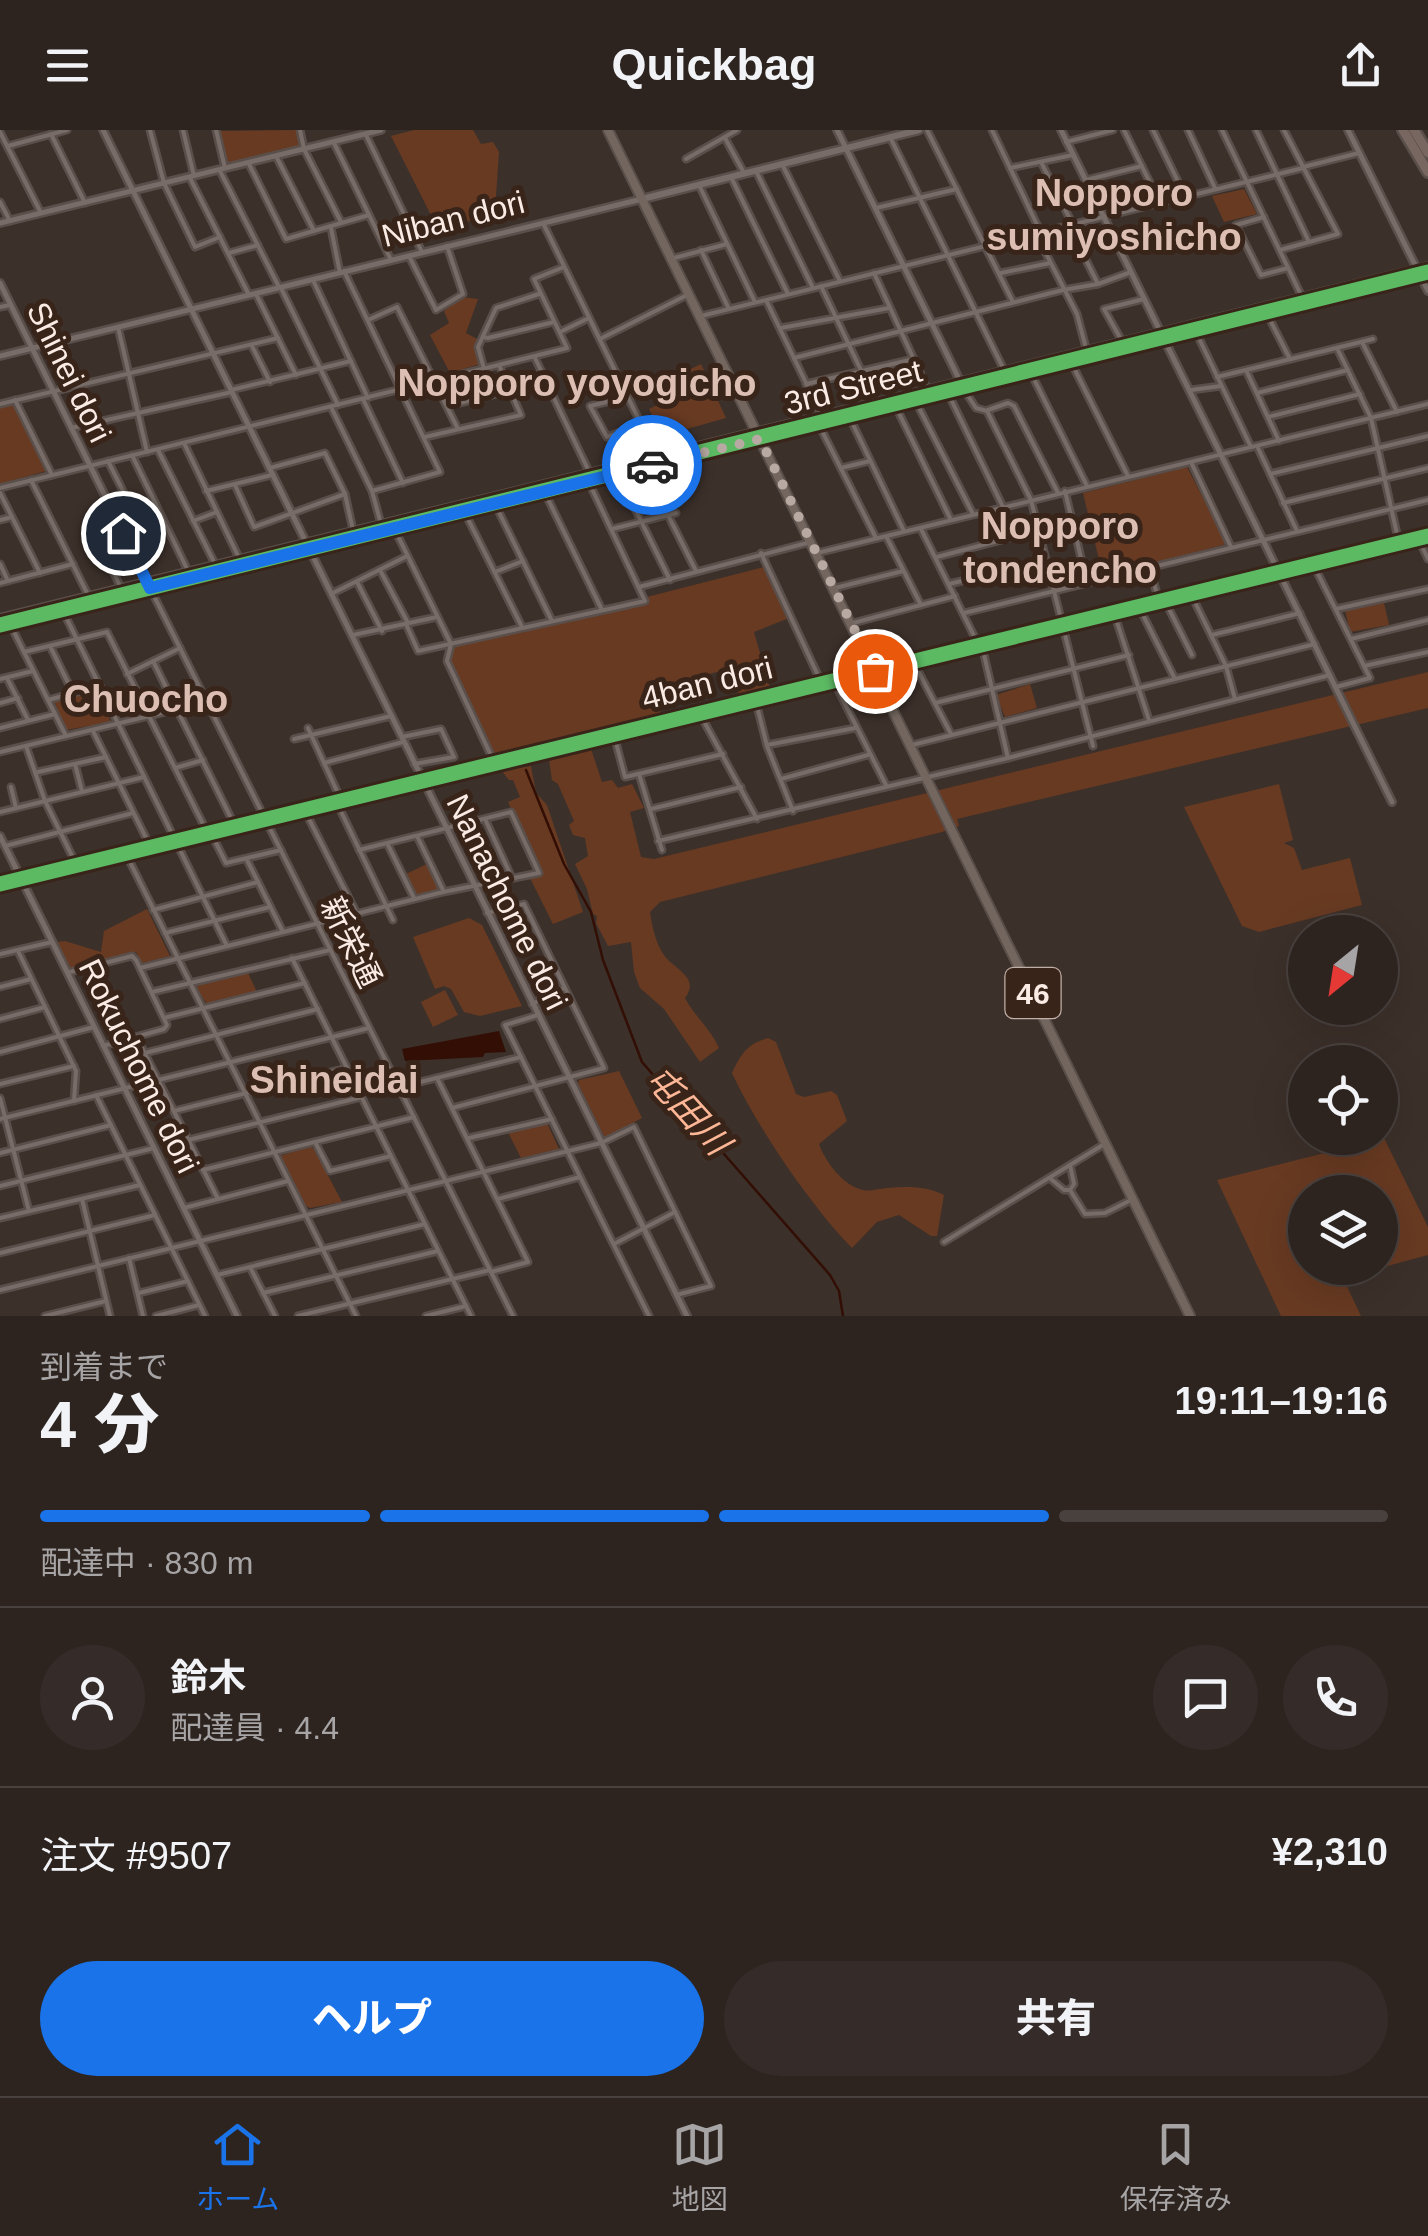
<!DOCTYPE html>
<html lang="ja">
<meta charset="utf-8">
<style>
:root{--surface:#2d2420;--page:#352c29;--text:#f1f3f6;--muted:#a7a4a5;--line:#48413e;--accent:#1a73e8}
body{margin:0;font-family:Helvetica,"Noto Sans JP",sans-serif;background:var(--page);color:var(--text);height:100vh;display:flex;flex-direction:column;font-size:38px;white-space:nowrap}
*{box-sizing:border-box;margin:0}
p{font-size:32px;color:var(--muted)}
.icon{flex:none;width:55px;height:55px;fill:none;stroke:currentColor;stroke-width:2;stroke-linecap:round;stroke-linejoin:round}
.map{position:relative;height:1186px;overflow:hidden}
.drawer{display:flex;flex-direction:column;background:var(--surface);flex:1}
.drawer>*{flex:none}
.needle{width:65px;rotate:210deg}
.controls{position:absolute;left:1288px;top:785px;display:grid;gap:20px}
.controls a{display:grid;place-items:center;width:110px;height:110px;border-radius:50%;background:var(--surface);box-shadow:0 10px 40px #0002,0 0 0 2px var(--line);font-size:50px}
.pin{position:absolute;display:grid;place-items:center;width:85px;height:85px;color:#fff;margin:-42px;border:5px solid #fff;border-radius:50%;box-shadow:0 2px 10px #0007}
.courier{position:absolute;display:grid;place-items:center;width:100px;height:100px;margin:-50px;border:8px solid #1a73e8;border-radius:50%;background:#fff;color:#222;box-shadow:0 2px 12px #0007}
.summary em{font-style:normal;font-weight:800}
.summary div{display:flex;flex-direction:column-reverse}
.summary{display:flex;align-items:center;justify-content:space-between;height:170px;padding:0 40px}
h1{font-size:65px;font-weight:800;line-height:75px}
.bar{display:grid;grid-template-columns:repeat(4,1fr);gap:15px 10px;align-content:center;height:120px;padding:0 40px}
.bar i{height:12px;border-radius:8px;background:var(--line)}
.bar .on{background:var(--accent)}
.bar p{grid-column:span 4}
.line{display:flex;align-items:center;gap:25px;padding:0 40px;border-top:2px solid var(--line)}
.line div{flex:1}
.round{display:grid;place-items:center;flex:none;width:105px;height:105px;border-radius:52px;background:var(--page)}
.action{display:flex;gap:20px;margin-top:auto;padding:20px 40px}
.action a{flex:1;height:115px;border-radius:60px;background:var(--accent);color:#fff;font-size:40px;font-weight:800;line-height:115px;text-align:center}
.action a+a{background:var(--page);color:var(--text)}
header{display:flex;justify-content:space-between;align-items:center;height:130px;padding:0 40px;background:var(--surface);font-size:45px;font-weight:800}
.dock{display:flex;justify-content:space-around;align-items:center;height:140px;border-top:2px solid var(--line);background:var(--surface);font-size:28px;color:var(--muted)}
.dock a{display:grid;justify-items:center;gap:5px}
.dock .on{color:var(--accent)}
.map>svg:first-child{display:block}
.green{fill:#683a22;fill-rule:evenodd}
.water{fill:#320e04}
.lines{fill:none;stroke-linecap:round;stroke-linejoin:round}
.stream{stroke:#320e04;stroke-width:2.5}
.minor-casing{stroke:#5a4f4a;stroke-width:9}
.tertiary-casing{stroke:#5a4f4a;stroke-width:10}
.secondary-casing{stroke:#5a4f4a;stroke-width:11}
.primary-casing{stroke:#5a4f4a;stroke-width:12}
.motorway-casing{stroke:#5a4f4a;stroke-width:14}
.minor{stroke:#776c67;stroke-width:4}
.tertiary{stroke:#776c67;stroke-width:5}
.secondary{stroke:#776c67;stroke-width:6}
.primary{stroke:#73665f;stroke-width:8}
.motorway{stroke:#786760;stroke-width:9}
.cycleway-casing{stroke:#39241a;stroke-width:21}
.cycleway{stroke:#5cba63;stroke-width:15}
.done{stroke:#b8aaa3;stroke-width:10;stroke-dasharray:0 18}
.route{stroke:#1a73e8;stroke-width:12}
.labels{text-anchor:middle;dominant-baseline:central;stroke-width:10;stroke-linejoin:round;paint-order:stroke}
.shield{fill:#39241a;stroke:#c0afa7;stroke-width:2.5}
.shield-label{font-size:30px;font-weight:bold;fill:#faebe4}
.street-label{font-size:32px;fill:#faebe4;stroke:#39241a}
.water-label{font-size:35px;font-style:italic;fill:#fdb796;stroke:#39241a}
.quarter-label{font-size:38px;font-weight:bold;fill:#dcbfb2;stroke:#39241a}
</style>
<header><svg class="icon" aria-label="menu" viewBox="0 0 24 24"><path d="M4 6h16M4 12h16M4 18h16"/></svg>Quickbag<svg class="icon" aria-label="share" viewBox="0 0 24 24"><path d="M12 15V3M7 8l5-5 5 5M5 13v7h14v-7"/></svg></header>
<div class="map">
<svg width="1428" height="1186" viewBox="0 0 1428 1186">
<rect width="100%" height="100%" fill="#3c302a"/>
<g class="green">
<path d="M297,0L301,18L228,35L220,1Z"/>
<path d="M414,0H473L481,14L493,12L499,22L495,80L448,100L436,95L391,6Z"/>
<path d="M1244,59L1257,84L1224,92L1212,66Z"/>
<path d="M462,167L478,169L466,203L477,209L474,217L480,234L450,243L430,205L449,193L444,181Z"/>
<path d="M701,234L726,288L662,306L649,279L670,269L662,253Z"/>
<path d="M10,274L15,277L46,341L0,354V277Z"/>
<path d="M1187,337L1227,414L1103,446L1083,363Z"/>
<path d="M764,437L789,488L754,502L772,565L745,571L726,547L717,542L664,556L656,574L665,589L547,619L496,629L451,533L454,515L647,473V467Z"/>
<path d="M1384,473L1389,495L1350,502L1345,480Z"/>
<path d="M1428,542V578L957,689L959,696L942,702L660,772L650,782C652,796 655,810 662,822C670,838 702,846 685,868C695,887 710,898 719,918L700,932L664,879L640,858L634,842L631,812L608,816L596,793L597,786L593,784L587,759L575,734L588,726L585,708L573,705L569,695L574,691L558,654L552,650L549,630L591,619L602,652L612,650L618,658L632,654L644,678L630,682L641,727L654,729Z"/>
<path d="M1030,554L1037,578L1005,587L996,565Z"/>
<path d="M95,561L99,563L111,592L66,600L54,571Z"/>
<path d="M531,636L536,663L547,675L583,782L553,794L529,746L541,743L508,672L520,667L513,650H509L501,640Z"/>
<path d="M1279,654L1293,710L1284,713L1294,718L1302,740L1350,728L1362,775L1259,802L1242,796L1184,677Z"/>
<path d="M427,734L440,759L417,766L406,744Z"/>
<path d="M147,779L170,826L142,833L136,822L70,838L57,812L65,811L101,822L104,801Z"/>
<path d="M469,788L482,795L522,876L480,886L464,882L451,859L444,856L435,859L413,807Z"/>
<path d="M248,843L257,862L207,874L195,856Z"/>
<path d="M445,860L458,885L433,897L421,872Z"/>
<path d="M768,908L776,912L796,964L804,967L831,961L837,965L847,991L819,1014C825,1031 843,1056 863,1060C870,1062 880,1058 888,1058C907,1056 927,1056 944,1065L937,1106H931L899,1085L877,1092L852,1118C811,1076 757,997 732,943C741,924 747,914 768,908Z"/>
<path d="M619,941L642,988L605,1008L578,954L579,950Z"/>
<path d="M547,993L559,1019L521,1028L508,1002Z"/>
<path d="M1384,1008L1428,1097V1125L1343,1148L1361,1186H1281L1217,1050ZM1380,1062V1138H1305V1062Z"/>
<path d="M310,1016L314,1019L342,1072L310,1078L304,1075L280,1026Z"/>
</g>
<path class="water" d="M499,901L506,922L485,923L483,927L405,931L402,919Z"/>
<g class="lines">
<path class="stream" d="M526,640L564,734L591,782L603,830L642,932L668,962L690,978L717,1016L830,1145L839,1161L843,1186"/>
<defs>
<g id="minor">
<path d="M150,0L164,53L195,117L220,107"/>
<path d="M183,0L194,46"/>
<path d="M216,0L225,38"/>
<path d="M300,0L304,19L341,92"/>
<path d="M927,0L1013,172"/>
<path d="M992,0L1041,103"/>
<path d="M1124,0L1160,73L1303,38"/>
<path d="M1153,0L1185,66"/>
<path d="M1188,0L1215,58"/>
<path d="M1222,0L1302,167"/>
<path d="M1256,0L1309,112"/>
<path d="M0,2L41,83"/>
<path d="M51,4L85,73"/>
<path d="M366,5L422,122"/>
<path d="M890,7L1004,240"/>
<path d="M725,8L744,43"/>
<path d="M1066,12L1113,0"/>
<path d="M334,13L391,130"/>
<path d="M8,16L67,0"/>
<path d="M276,26L314,101"/>
<path d="M686,29L737,0"/>
<path d="M1041,32L1073,95"/>
<path d="M249,34L286,109L369,85"/>
<path d="M782,34L840,151"/>
<path d="M1303,37L1359,23"/>
<path d="M1010,38L1073,25"/>
<path d="M220,41L279,157"/>
<path d="M756,41L813,158"/>
<path d="M731,47L788,164"/>
<path d="M190,48L249,165"/>
<path d="M1086,50L1142,36"/>
<path d="M699,55L755,172"/>
<path d="M0,72L10,91"/>
<path d="M876,78L957,59"/>
<path d="M1264,87L1236,95L1261,145L1288,138"/>
<path d="M544,95L660,333"/>
<path d="M1069,96L1098,154"/>
<path d="M331,98L340,143"/>
<path d="M1036,104L1077,184L1087,222"/>
<path d="M701,120L729,179"/>
<path d="M1280,120L1338,104L1284,0"/>
<path d="M229,123L258,115"/>
<path d="M410,128L436,180L463,164L447,116"/>
<path d="M674,128L727,114"/>
<path d="M344,141L440,342L372,361"/>
<path d="M874,143L928,260"/>
<path d="M1001,143L1050,133"/>
<path d="M313,150L368,268"/>
<path d="M821,156L877,274"/>
<path d="M281,158L338,275"/>
<path d="M256,164L296,245"/>
<path d="M766,170L822,286"/>
<path d="M0,177L10,175"/>
<path d="M1265,180L1290,229"/>
<path d="M701,186L1160,73"/>
<path d="M368,190L397,177L458,299"/>
<path d="M118,197L147,322"/>
<path d="M781,198L889,178"/>
<path d="M1195,200L1251,317"/>
<path d="M560,202L589,188"/>
<path d="M483,207L488,208L554,192"/>
<path d="M600,209L689,164"/>
<path d="M1362,212L1397,282"/>
<path d="M1123,213L1104,179L1144,169"/>
<path d="M252,216L270,252"/>
<path d="M1337,218L1371,288L1399,413"/>
<path d="M535,228L593,350"/>
<path d="M794,228L1063,160L1098,154L1131,142"/>
<path d="M1070,230L1128,346"/>
<path d="M484,239L478,217L496,178L539,164"/>
<path d="M1029,239L1087,356"/>
<path d="M1246,240L1279,311"/>
<path d="M1217,247L1373,209"/>
<path d="M806,254L914,229"/>
<path d="M963,258L976,278L987,281L1031,370L1093,616"/>
<path d="M946,259L1003,377"/>
<path d="M231,260L351,231"/>
<path d="M1191,260L1221,256"/>
<path d="M1257,263L1348,240"/>
<path d="M627,267L590,276L607,307L642,294"/>
<path d="M914,268L973,384"/>
<path d="M363,269L403,353"/>
<path d="M15,270L52,345"/>
<path d="M0,274L278,208"/>
<path d="M895,275L951,390"/>
<path d="M448,276L512,260"/>
<path d="M332,279L372,361L381,394"/>
<path d="M988,280L1008,273L1014,276L1058,363"/>
<path d="M848,284L904,401"/>
<path d="M1268,287L1360,264"/>
<path d="M818,293L876,408"/>
<path d="M71,298L232,262"/>
<path d="M425,307L521,285L499,235"/>
<path d="M184,313L240,430"/>
<path d="M1257,316L1297,401"/>
<path d="M158,320L216,436"/>
<path d="M132,325L189,443"/>
<path d="M108,331L142,399L98,410L121,458"/>
<path d="M1191,332L1231,417"/>
<path d="M270,338L325,323L345,364L353,400"/>
<path d="M841,338L870,331"/>
<path d="M617,342L670,450"/>
<path d="M1270,344L1428,306"/>
<path d="M31,350L89,467"/>
<path d="M235,355L254,397L345,364"/>
<path d="M0,358L567,218L534,149L564,137"/>
<path d="M206,361L272,345"/>
<path d="M544,361L602,480"/>
<path d="M1065,361L1087,453"/>
<path d="M0,363L40,443"/>
<path d="M1283,373L1428,338"/>
<path d="M495,374L552,491"/>
<path d="M464,381L522,497"/>
<path d="M668,385L696,441"/>
<path d="M0,390L12,387"/>
<path d="M193,391L217,382"/>
<path d="M394,398L451,514L447,531L495,634"/>
<path d="M612,399L676,383"/>
<path d="M921,399L979,516"/>
<path d="M887,408L921,475"/>
<path d="M1418,408L1428,429"/>
<path d="M761,423L822,554"/>
<path d="M817,423L1428,274"/>
<path d="M937,427L1039,400"/>
<path d="M0,434L8,451"/>
<path d="M1313,434L1370,548L1336,557"/>
<path d="M1150,438L1159,472"/>
<path d="M380,440L408,493"/>
<path d="M495,442L523,431"/>
<path d="M357,452L382,501"/>
<path d="M0,453L73,434"/>
<path d="M949,454L1047,431"/>
<path d="M639,457L807,413"/>
<path d="M150,458L513,1186"/>
<path d="M835,458L903,441"/>
<path d="M331,464L407,426"/>
<path d="M1191,464L1226,536L1235,569"/>
<path d="M1165,471L1192,525"/>
<path d="M1139,477L1175,549"/>
<path d="M62,479L227,816"/>
<path d="M1336,479L1428,459"/>
<path d="M964,483L1428,370"/>
<path d="M1114,483L1149,590"/>
<path d="M853,493L955,466"/>
<path d="M10,494L66,606"/>
<path d="M406,494L418,521L645,471L585,344"/>
<path d="M353,505L437,487"/>
<path d="M1212,505L1300,483"/>
<path d="M1351,509L1428,490"/>
<path d="M982,516L1008,628"/>
<path d="M51,518L73,563"/>
<path d="M24,522L107,502L208,704"/>
<path d="M153,531L236,698"/>
<path d="M914,533L951,604"/>
<path d="M1364,536L1428,522"/>
<path d="M127,544L180,518"/>
<path d="M7,548L28,590"/>
<path d="M0,549L33,541"/>
<path d="M834,552L886,655"/>
<path d="M48,570L100,556"/>
<path d="M756,572L767,616L793,681"/>
<path d="M0,573L18,568"/>
<path d="M935,573L1129,525"/>
<path d="M700,584L757,689"/>
<path d="M0,598L55,584"/>
<path d="M308,598L342,672"/>
<path d="M93,601L151,718"/>
<path d="M614,605L625,647L723,624"/>
<path d="M402,607L441,599L454,627L414,634"/>
<path d="M294,609L391,586"/>
<path d="M767,615L855,598"/>
<path d="M912,615L1315,514"/>
<path d="M26,616L45,671L77,736"/>
<path d="M0,622L207,572"/>
<path d="M324,633L403,612"/>
<path d="M75,634L82,661"/>
<path d="M175,638L203,630"/>
<path d="M38,642L106,627"/>
<path d="M639,644L662,720"/>
<path d="M781,649L868,625"/>
<path d="M11,657L16,678"/>
<path d="M337,673L393,790"/>
<path d="M651,679L741,657"/>
<path d="M305,681L357,784"/>
<path d="M0,682L144,647"/>
<path d="M485,689L512,748"/>
<path d="M211,703L226,733L281,720"/>
<path d="M417,706L443,760"/>
<path d="M658,711L1008,628L1330,545"/>
<path d="M387,713L414,768"/>
<path d="M5,716L133,683"/>
<path d="M126,724L356,1186"/>
<path d="M247,730L283,802"/>
<path d="M153,780L258,752"/>
<path d="M165,803L270,777"/>
<path d="M18,821L76,941L74,971"/>
<path d="M0,824L52,812"/>
<path d="M292,828L471,1186"/>
<path d="M140,838L443,762L539,743L511,682L359,720"/>
<path d="M70,842L132,826L136,830L167,895L164,899L103,916"/>
<path d="M0,857L31,849"/>
<path d="M152,862L330,820"/>
<path d="M532,874L564,858"/>
<path d="M538,885L505,895L649,1186"/>
<path d="M164,888L305,853"/>
<path d="M0,889L45,877"/>
<path d="M137,908L218,1069"/>
<path d="M0,922L94,897"/>
<path d="M145,923L318,879"/>
<path d="M437,948L528,1132L491,1142"/>
<path d="M0,954L74,936"/>
<path d="M400,957L521,927"/>
<path d="M96,965L205,1186"/>
<path d="M0,968L29,1081"/>
<path d="M452,978L604,938L524,774L487,783"/>
<path d="M174,981L347,938"/>
<path d="M0,989L369,898"/>
<path d="M469,1008L552,989"/>
<path d="M188,1010L362,967"/>
<path d="M315,1012L330,1041L391,1026"/>
<path d="M0,1023L111,995"/>
<path d="M203,1040L414,987"/>
<path d="M1051,1049L1064,1060H1070L1074,1054L1070,1035"/>
<path d="M0,1056L154,1018"/>
<path d="M1070,1060L1085,1084L1105,1083L1133,1069"/>
<path d="M82,1069L110,1186"/>
<path d="M498,1069L580,1047"/>
<path d="M184,1078L288,1051"/>
<path d="M0,1088L140,1055"/>
<path d="M944,1112L1106,1013"/>
<path d="M614,1114L675,1082"/>
<path d="M0,1123L155,1085"/>
<path d="M129,1128L143,1186"/>
<path d="M250,1137L275,1186"/>
<path d="M217,1145L425,1094"/>
<path d="M0,1160L601,1013L634,997L711,1156L676,1165"/>
<path d="M139,1163L188,1151"/>
<path d="M263,1163L438,1121"/>
<path d="M45,1186L106,1171"/>
<path d="M156,1186L199,1175"/>
<path d="M298,1186L490,1140"/>
<path d="M426,1186L466,1176"/>
</g>
<g id="tertiary">
<path d="M103,0L687,1186"/>
<path d="M837,0L961,253"/>
<path d="M1061,0L1392,672"/>
<path d="M1348,0L1428,161"/>
<path d="M0,93L381,0"/>
<path d="M0,153L147,451"/>
<path d="M0,226L642,69"/>
<path d="M0,488L1428,136"/>
<path d="M0,495L1428,142"/>
<path d="M0,706L237,1186"/>
<path d="M0,754L1428,406"/>
</g>
<path id="secondary" d="M642,69L919,0"/>
<path id="primary" d="M608,0L1190,1186"/>
<g id="motorway">
<path d="M1403,0L1428,42"/>
<path d="M1414,0L1428,23"/>
</g>
</defs>
<use href="#minor" class="minor-casing"/>
<use href="#tertiary" class="tertiary-casing"/>
<use href="#secondary" class="secondary-casing"/>
<use href="#primary" class="primary-casing"/>
<use href="#motorway" class="motorway-casing"/>
<use href="#minor" class="minor"/>
<use href="#tertiary" class="tertiary"/>
<use href="#secondary" class="secondary"/>
<use href="#primary" class="primary"/>
<use href="#motorway" class="motorway"/>
<defs>
<g id="cycleway">
<path d="M0,495L1428,142"/>
<path d="M0,754L1428,406"/>
</g>
</defs>
<use href="#cycleway" class="cycleway-casing"/>
<use href="#cycleway" class="cycleway"/>
</g>
<g class="lines">
<path class="done" d="M652,335L760,309L875,541"/>
<path class="route" d="M123,403L150,458L652,335"/>
</g>
<g class="labels">
<rect class="shield" x="1005.5" y="838" width="55" height="50" rx="8"/>
<g class="shield-label">
<text x="1033" y="863">46</text>
</g>
<g class="street-label">
<text transform="translate(453 89) rotate(-14)">Niban dori</text>
<text transform="translate(69 242) rotate(64)">Shinei dori</text>
<text transform="translate(853 257) rotate(-14)">3rd Street</text>
<text transform="translate(707 553) rotate(-14)">4ban dori</text>
<text transform="translate(507 772) rotate(64)">Nanachome dori</text>
<text transform="translate(351 812) rotate(64)">新栄通</text>
<text transform="translate(139 936) rotate(64)">Rokuchome dori</text>
</g>
<g class="water-label">
<text transform="translate(688 980) rotate(48)">屯田川</text>
</g>
<g class="quarter-label">
<text x="1114" y="63">Nopporo<tspan x="1114" dy="44">sumiyoshicho</tspan></text>
<text x="577" y="253">Nopporo yoyogicho</text>
<text x="1060" y="396">Nopporo<tspan x="1060" dy="44">tondencho</tspan></text>
<text x="146" y="569">Chuocho</text>
<text x="334" y="950">Shineidai</text>
</g>
</g>
</svg>
<div class="controls">
<a><svg class="needle" viewBox="-14 -14 28 28"><path d="M0-13l5 13h-10z" fill="#e53935"/><path d="M0 13l5-13h-10z" fill="#a7a4a5"/></svg></a>
<a><svg class="icon" aria-label="locate" viewBox="0 0 24 24"><circle cx="12" cy="12" r="6"/><path d="M12 2v4M12 18v4M2 12h4M18 12h4"/></svg></a>
<a><svg class="icon" aria-label="layers" viewBox="0 0 24 24"><path d="M12 4l9 5-9 5-9-5zM3 14l9 5 9-5"/></svg></a>
</div>
<div class="pin" style="left:875px;top:541px;background:#ea580c"><svg class="icon" aria-label="bag" viewBox="0 0 24 24"><path d="M5 8h14l-1 12H6zM9 8a3 3 0 0 1 6 0"/></svg></div>
<div class="pin" style="left:123px;top:403px;background:#1f2937"><svg class="icon" aria-label="home" viewBox="0 0 24 24"><path d="M3 11l9-7 9 7M6 9v11h12V9"/></svg></div>
<div class="courier" style="left:652px;top:335px"><svg class="icon" aria-label="car" viewBox="0 0 24 24"><path d="M5 17H2v-5l4-1 3-4h7l3 4 3 1v5h-3M9 17h6M6 11h13"/><circle cx="7" cy="17" r="2"/><circle cx="17" cy="17" r="2"/></svg></div>
</div>
<section class="drawer">
<div class="summary"><div><h1>4 分</h1><p>到着まで</p></div><em>19:11–19:16</em></div>
<div class="bar"><i class="on"></i><i class="on"></i><i class="on"></i><i></i><p>配達中 · 830 m</p></div>
<div class="line" style="height:180px"><a class="round"><svg class="icon" aria-label="person" viewBox="0 0 24 24"><circle cx="12" cy="8" r="4"/><path d="M4 21q1-7 8-7t8 7"/></svg></a><div><b>鈴木</b><p>配達員 · 4.4</p></div><a class="round"><svg class="icon" aria-label="chat" viewBox="0 0 24 24"><path d="M4 5h16v11H9l-5 4z"/></svg></a><a class="round"><svg class="icon" aria-label="phone" viewBox="0 0 24 24"><path d="M5 4h4l2 5-3 2q2 4 5 5l2-3 5 2v4C11 20 4 13 5 4z"/></svg></a></div>
<div class="line" style="height:130px"><div>注文 #9507</div><b>¥2,310</b></div>
<div class="action"><a>ヘルプ</a><a>共有</a></div>
</section>
<nav class="dock">
<a class="on"><svg class="icon" aria-label="home" viewBox="0 0 24 24"><path d="M3 11l9-7 9 7M6 9v11h12V9"/></svg>ホーム</a>
<a><svg class="icon" aria-label="map" viewBox="0 0 24 24"><path d="M3 6l6-2 6 2 6-2v14l-6 2-6-2-6 2zM9 4v14M15 6v14"/></svg>地図</a>
<a><svg class="icon" aria-label="saved" viewBox="0 0 24 24"><path d="M7 4h10v16l-5-4-5 4z"/></svg>保存済み</a>
</nav>
